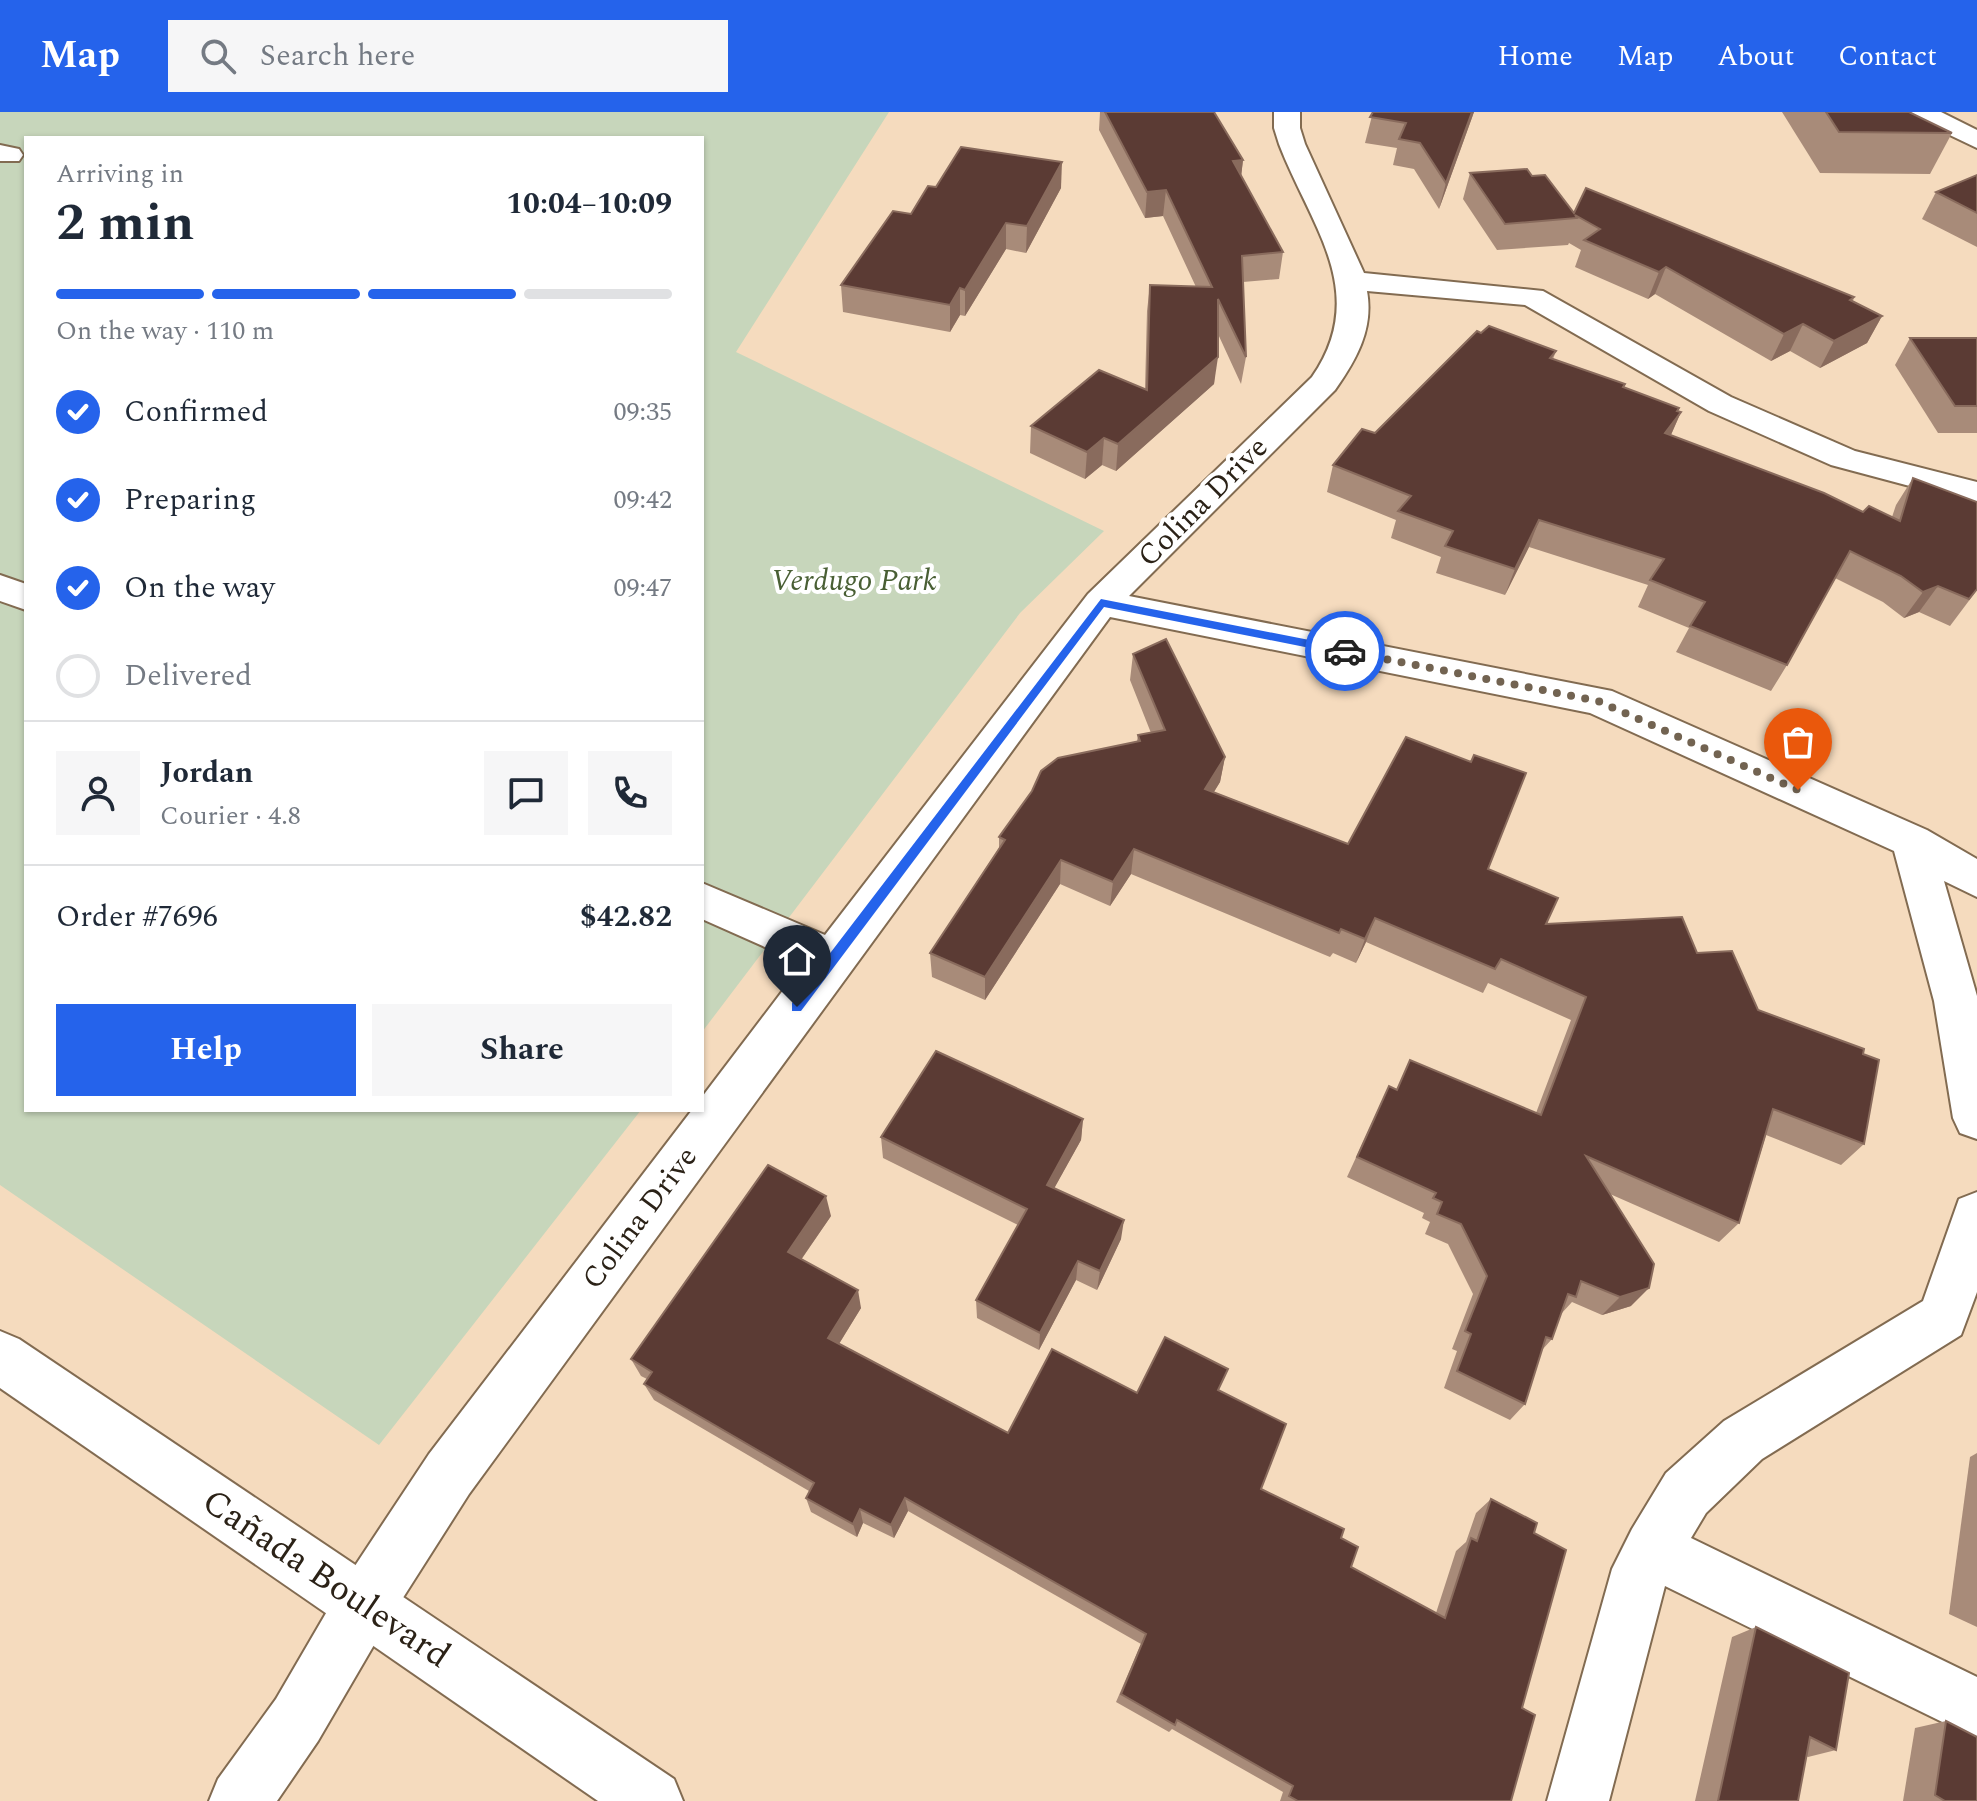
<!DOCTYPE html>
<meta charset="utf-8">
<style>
:root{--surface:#fff;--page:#f6f6f7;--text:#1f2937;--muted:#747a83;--line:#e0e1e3;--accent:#2563eb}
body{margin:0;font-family:Spectral,serif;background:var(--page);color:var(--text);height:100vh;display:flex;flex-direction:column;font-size:30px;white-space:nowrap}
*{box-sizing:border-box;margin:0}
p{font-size:26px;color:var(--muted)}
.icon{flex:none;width:44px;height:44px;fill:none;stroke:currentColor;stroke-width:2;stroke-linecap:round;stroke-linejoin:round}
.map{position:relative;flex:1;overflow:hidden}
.side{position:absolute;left:24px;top:24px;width:680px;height:976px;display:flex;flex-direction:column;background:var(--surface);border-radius:0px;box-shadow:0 2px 6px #0004}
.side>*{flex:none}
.pin{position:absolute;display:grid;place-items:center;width:68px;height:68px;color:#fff;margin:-82px -34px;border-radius:50% 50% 50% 0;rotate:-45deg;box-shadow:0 0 8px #0007}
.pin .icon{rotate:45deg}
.courier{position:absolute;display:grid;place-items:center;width:80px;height:80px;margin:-40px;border:6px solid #2563eb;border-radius:50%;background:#fff;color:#222;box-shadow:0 2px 10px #0007}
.head em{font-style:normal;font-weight:700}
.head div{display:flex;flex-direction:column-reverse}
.head{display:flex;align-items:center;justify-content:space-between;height:136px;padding:0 32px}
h1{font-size:52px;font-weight:700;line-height:60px}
.bar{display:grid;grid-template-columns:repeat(4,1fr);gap:12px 8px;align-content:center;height:96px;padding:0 32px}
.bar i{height:10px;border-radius:6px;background:var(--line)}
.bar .selected{background:var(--accent)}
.bar p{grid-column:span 4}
.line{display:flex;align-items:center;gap:20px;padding:0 32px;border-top:2px solid var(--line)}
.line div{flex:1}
.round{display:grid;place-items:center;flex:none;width:84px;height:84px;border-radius:0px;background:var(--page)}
ol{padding:0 32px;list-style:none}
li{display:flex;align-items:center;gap:24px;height:88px}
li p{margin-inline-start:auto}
li .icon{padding:8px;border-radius:50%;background:var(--accent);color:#fff;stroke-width:4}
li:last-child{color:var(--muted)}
li i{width:44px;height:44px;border:4px solid var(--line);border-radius:50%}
.cta{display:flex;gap:16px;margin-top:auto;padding:16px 32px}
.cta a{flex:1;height:92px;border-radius:0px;background:var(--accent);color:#fff;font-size:32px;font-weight:700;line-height:92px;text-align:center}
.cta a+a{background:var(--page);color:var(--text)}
header{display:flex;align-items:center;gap:48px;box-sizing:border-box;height:112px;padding:0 40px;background:var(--accent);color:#fff}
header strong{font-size:38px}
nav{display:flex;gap:44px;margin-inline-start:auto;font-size:28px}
.search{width:560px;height:72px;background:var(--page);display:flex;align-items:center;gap:20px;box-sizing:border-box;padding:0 28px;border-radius:0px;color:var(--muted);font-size:30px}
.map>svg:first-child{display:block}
.green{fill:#c7d6bb}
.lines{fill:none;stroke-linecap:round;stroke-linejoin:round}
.minor-casing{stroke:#826b51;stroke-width:4}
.major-casing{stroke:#826b51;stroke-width:4}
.minor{fill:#fff;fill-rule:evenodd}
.major{fill:#fff;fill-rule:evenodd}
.wall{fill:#a88b79}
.shaded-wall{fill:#896b5d}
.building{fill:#5b3b34;stroke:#896b5d;stroke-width:2}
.route{fill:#2563eb}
.done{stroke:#726351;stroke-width:8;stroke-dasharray:0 14.4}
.labels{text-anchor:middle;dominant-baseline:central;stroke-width:8;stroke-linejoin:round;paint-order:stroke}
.street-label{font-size:30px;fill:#2b2217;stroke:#fff}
.park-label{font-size:30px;font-style:italic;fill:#495f34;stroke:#fff}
.near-street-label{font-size:36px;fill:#2b2217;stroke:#fff}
</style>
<header>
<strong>Map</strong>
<div class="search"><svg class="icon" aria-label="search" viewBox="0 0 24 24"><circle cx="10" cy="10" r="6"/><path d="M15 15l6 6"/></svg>Search here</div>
<nav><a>Home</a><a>Map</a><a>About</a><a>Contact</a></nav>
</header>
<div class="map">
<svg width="1977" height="1689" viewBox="0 0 1977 1689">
<rect width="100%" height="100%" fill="#f5dbbe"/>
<path class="green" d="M0,0H889L736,240L1104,419L1020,501L702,920V26H26V998H641L379,1333L0,1073Z"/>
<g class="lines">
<defs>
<g id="minor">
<path d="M1274,0H1300V16L1305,32L1364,161L1543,179L1731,285L1855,339L1977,370V392L1831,353L1709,299L1525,193L1367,179C1374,217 1356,248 1335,278L1129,484L1612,579L1927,718L1977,747V785L1944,769L1977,884V1027L1960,1021L1953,1006L1934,889L1894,739L1590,601L1110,505L469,1382L385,1514L318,1629L277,1689H209L218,1667L276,1587L343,1472L429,1342L692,998H702V985L803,852L702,807V771L825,823L1088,482L1312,265C1371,180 1310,113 1279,32L1274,16Z"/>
<path d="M1908,0H1941L1977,18V36L1912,5Z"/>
<path d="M0,33L19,37L23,43L19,49H0Z"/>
<path d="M0,463L26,472V498L0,489Z"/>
<path d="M1977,1080V1180L1961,1223L1762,1347L1706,1401L1691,1426L1977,1565V1627L1665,1474L1609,1689H1547L1612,1457L1632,1417L1666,1361L1724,1309L1923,1189L1959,1087Z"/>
</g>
<path id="major" d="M0,1219L19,1227L674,1667L683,1689H598L0,1276Z"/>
</defs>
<use href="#minor" class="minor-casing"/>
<use href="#major" class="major-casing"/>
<use href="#minor" class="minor"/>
<use href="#major" class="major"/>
</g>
<g class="wall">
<path d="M1100,0H1214L1243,48L1241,64L1283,140L1279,167L1243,170L1246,245L1241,272L1218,222L1214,272L1116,359L1102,353L1085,367L1030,341L1031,314L1145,277L1147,199L1150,173L1196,175L1163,104L1145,106L1099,18Z"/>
<path d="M1373,0H1474L1439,97L1414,57L1393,53L1397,36L1365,31Z"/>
<path d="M1782,0H1909L1952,21L1930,62L1820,61Z"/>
<path d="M1470,61L1532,64L1574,101L1854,185L1853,189L1882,204L1867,231L1820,256L1790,239L1771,249L1655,182L1648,187L1575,155L1581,138L1569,131L1568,133L1497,138L1463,87Z"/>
<path d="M1977,63V135L1922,107L1936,80Z"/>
<path d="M936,75L1061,76L1026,141L1006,137L965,204L960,203L950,220L843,200L841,173Z"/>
<path d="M1910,226H1977V321H1938L1895,253Z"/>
<path d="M1556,239L1553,247L1625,272L1624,276L1681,300L1671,323L1863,400L1892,405L1896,393L1913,366L1977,478L1950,514L1919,500L1904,506L1883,490L1835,466L1787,553L1771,579L1676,540L1689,516L1638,495L1648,473L1529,435L1505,483L1436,461L1441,445L1391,426L1396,408L1327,380L1333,353L1375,321Z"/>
<path d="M1133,542L1225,645L1220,670L1214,680L1348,732L1488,757L1546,812L1697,841L1758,898L1863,942L1864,1032L1841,1053L1766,1023L1739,1111L1719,1130L1610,1082L1631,1194L1602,1203L1572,1190L1561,1202L1552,1227L1542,1238L1525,1292L1510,1308L1444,1276L1457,1239L1452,1237L1473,1182L1448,1132L1425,1122L1430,1110L1422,1106L1424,1101L1347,1065L1389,974L1396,978L1536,1001L1571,908L1488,871L1483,881L1366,830L1356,851L1333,841L1330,845L1131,762L1110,794L1060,772L985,888L932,865L930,841L999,736V725L1137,629L1138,623L1151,621L1130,568Z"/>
<path d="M1083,1007L1081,1028L1054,1076L1121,1127L1097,1178L1076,1168L1039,1238L977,1206L976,1188L1018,1113L883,1046L881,1025Z"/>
<path d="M831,1104L801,1148L861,1196L839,1232L1008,1321L1137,1281L1219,1278L1261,1377L1341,1426L1351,1455L1436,1501L1456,1439L1466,1430L1476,1401L1491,1387L1534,1421L1522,1596L1511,1689H1280L1283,1680L1172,1617L1169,1620L1116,1590L1141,1532L908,1399L894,1426L863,1411L857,1425L811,1400L806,1386L809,1379L654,1288L644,1272L647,1267L641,1264L631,1247Z"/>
<path d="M1977,1341V1515L1949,1502L1970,1345Z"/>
<path d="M1756,1515L1836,1638L1808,1645L1806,1644L1798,1689H1695L1732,1525Z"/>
<path d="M1946,1609L1977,1689H1903L1915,1616Z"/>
</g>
<g class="shaded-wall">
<path d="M1472,0H1474L1439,97L1446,71Z"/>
<path d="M1243,48L1240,74L1233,49Z"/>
<path d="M1062,50L1061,76L1026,141L1027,114Z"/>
<path d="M1166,78L1163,104L1145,106L1147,80Z"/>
<path d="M1006,111V137L965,204V178Z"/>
<path d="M1666,155L1655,182L1648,187L1659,160Z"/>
<path d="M960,176V203L950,220V193Z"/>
<path d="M1882,204L1867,231L1820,256L1834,229Z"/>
<path d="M1803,212L1790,239L1771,249L1784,222Z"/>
<path d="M1218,245L1214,272L1116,359L1118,332Z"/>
<path d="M1679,296L1672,312L1681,300L1669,327L1665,321Z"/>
<path d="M1104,326L1102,353L1085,367L1087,340Z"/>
<path d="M1539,408L1529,435L1505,483L1515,457Z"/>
<path d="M1938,474L1919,500L1904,506L1923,480Z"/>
<path d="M1225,645L1220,670L1200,702L1205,677Z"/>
<path d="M1134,737L1131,762L1110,794L1113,770Z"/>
<path d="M1061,748L1060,772L985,888V865Z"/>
<path d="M1375,806L1366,830L1356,851L1365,827Z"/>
<path d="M1083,1007L1081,1028L1045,1093L1047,1073Z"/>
<path d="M826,1084L831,1104L793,1159L788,1140Z"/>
<path d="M1124,1108L1121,1127L1097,1178L1100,1159Z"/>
<path d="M1078,1149L1076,1168L1039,1238L1040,1221Z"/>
<path d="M1649,1176L1631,1194L1602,1203L1620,1185Z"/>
<path d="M858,1178L861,1196L832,1243L828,1226Z"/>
<path d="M905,1386L908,1399L894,1426L891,1413Z"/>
<path d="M860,1397L863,1411L857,1425L853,1412Z"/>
</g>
<g class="building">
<path d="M1105,0H1214L1243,48L1233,49L1283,140L1242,144L1246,245L1218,187V245L1118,332L1104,326L1087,340L1031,314L1099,258L1147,278L1150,173L1212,175L1166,78L1147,80Z"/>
<path d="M1373,0H1472L1446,71L1420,31L1399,27L1406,11L1370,5Z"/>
<path d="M1826,0H1909L1952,21L1839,20Z"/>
<path d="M961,35L1062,50L1027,114L1006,111L965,178L960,176L950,193L841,173L893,99L911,102L928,74L936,75Z"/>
<path d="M1527,57L1532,64L1545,63L1574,101L1586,76L1854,185L1850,188L1882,204L1834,229L1803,212L1784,222L1666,155L1659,160L1584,128L1600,117L1575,103L1577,106L1505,112L1470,61Z"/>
<path d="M1977,63V101L1936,80Z"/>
<path d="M1489,214L1556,239L1550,246L1625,272L1623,275L1679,296L1677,299L1681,300L1665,321L1824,381L1863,400L1869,394L1900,409L1913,366L1977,390V477L1969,487L1938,474L1923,480L1901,464L1850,439L1787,553L1690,514L1705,490L1650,468L1664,447L1539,408L1515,457L1445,434L1453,419L1398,399L1411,384L1333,353L1362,317L1375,321L1477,219L1481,221Z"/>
<path d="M1910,226H1977V294H1955Z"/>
<path d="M1166,527L1225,645L1205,677L1348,732L1406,625L1471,650L1474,643L1526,661L1488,757L1558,786L1546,812L1682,805L1697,841L1732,839L1758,898L1864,937L1863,942L1879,948L1864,1032L1773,997L1739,1111L1586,1044L1654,1152L1649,1176L1620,1185L1581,1169L1576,1185L1568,1182L1552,1227L1546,1225L1525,1292L1457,1259L1471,1222L1465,1219L1487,1164L1461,1112L1437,1102L1442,1090L1433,1086L1436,1081L1357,1045L1389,974L1397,978L1410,948L1541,1003L1586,885L1501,847L1495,857L1375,806L1365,827L1341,817L1339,821L1134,737L1113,770L1061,748L985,865L930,841L1005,728L999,725L1032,679L1041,659L1058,646L1140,629L1138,623L1165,618L1133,542Z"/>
<path d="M936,939L1083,1007L1047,1073L1124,1108L1100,1159L1078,1149L1040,1221L976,1188L1027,1097L881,1025Z"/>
<path d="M768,1053L826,1084L788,1140L858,1178L828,1226L1008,1321L1052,1237L1137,1281L1165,1225L1228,1257L1218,1278L1286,1312L1261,1377L1344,1417L1341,1426L1358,1435L1351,1455L1445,1506L1471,1426L1477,1429L1491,1387L1537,1411L1534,1421L1566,1438L1522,1596L1535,1603L1511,1689H1298L1289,1684L1293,1674L1177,1608L1175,1613L1121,1582L1146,1522L905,1386L891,1413L860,1397L853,1412L806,1386L814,1371L644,1272L652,1260L631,1247Z"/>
<path d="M1756,1515L1849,1561L1836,1638L1810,1625L1798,1689H1718Z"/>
<path d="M1946,1609L1977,1625V1689H1945L1935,1683Z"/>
</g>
<path class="route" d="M1101,487L1345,535L1350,539L1345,543L1104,495L801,899H792V891Z"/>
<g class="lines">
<path class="done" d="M1345,539L1598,589L1798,678"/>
</g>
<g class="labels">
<g class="street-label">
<text transform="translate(1203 390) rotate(-45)">Colina Drive</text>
<text transform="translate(640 1106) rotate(-53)">Colina Drive</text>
</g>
<g class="park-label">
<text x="854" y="469">Verdugo Park</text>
</g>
<g class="near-street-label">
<text transform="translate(326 1467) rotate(34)">Cañada Boulevard</text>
</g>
</g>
</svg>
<div class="pin" style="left:1798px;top:678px;background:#ea580c"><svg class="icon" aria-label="bag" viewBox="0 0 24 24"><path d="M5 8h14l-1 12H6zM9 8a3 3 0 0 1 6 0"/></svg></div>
<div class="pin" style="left:797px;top:895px;background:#1f2937"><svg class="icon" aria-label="home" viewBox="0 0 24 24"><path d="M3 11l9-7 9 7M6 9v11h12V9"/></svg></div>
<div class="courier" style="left:1345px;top:539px"><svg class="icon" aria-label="car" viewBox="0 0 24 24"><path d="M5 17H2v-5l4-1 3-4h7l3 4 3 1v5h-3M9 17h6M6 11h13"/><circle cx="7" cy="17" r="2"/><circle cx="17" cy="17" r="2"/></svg></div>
<section class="side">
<div class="head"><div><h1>2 min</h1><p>Arriving in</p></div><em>10:04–10:09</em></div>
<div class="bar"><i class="selected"></i><i class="selected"></i><i class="selected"></i><i></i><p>On the way · 110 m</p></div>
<ol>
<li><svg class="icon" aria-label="check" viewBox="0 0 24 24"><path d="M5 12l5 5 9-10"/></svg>Confirmed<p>09:35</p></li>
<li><svg class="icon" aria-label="check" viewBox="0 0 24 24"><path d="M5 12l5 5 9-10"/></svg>Preparing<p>09:42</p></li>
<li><svg class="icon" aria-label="check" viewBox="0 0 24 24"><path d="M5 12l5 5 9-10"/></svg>On the way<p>09:47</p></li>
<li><i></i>Delivered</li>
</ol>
<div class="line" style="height:144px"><a class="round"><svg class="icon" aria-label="person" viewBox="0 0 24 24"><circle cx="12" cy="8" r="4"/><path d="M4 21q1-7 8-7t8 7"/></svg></a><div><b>Jordan</b><p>Courier · 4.8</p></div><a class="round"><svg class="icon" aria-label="chat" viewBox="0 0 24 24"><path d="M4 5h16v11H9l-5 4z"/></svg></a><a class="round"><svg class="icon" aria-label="phone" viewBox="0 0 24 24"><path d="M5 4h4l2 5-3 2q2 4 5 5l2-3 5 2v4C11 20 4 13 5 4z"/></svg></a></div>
<div class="line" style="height:104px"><div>Order #7696</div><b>$42.82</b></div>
<div class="cta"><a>Help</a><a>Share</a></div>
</section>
</div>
